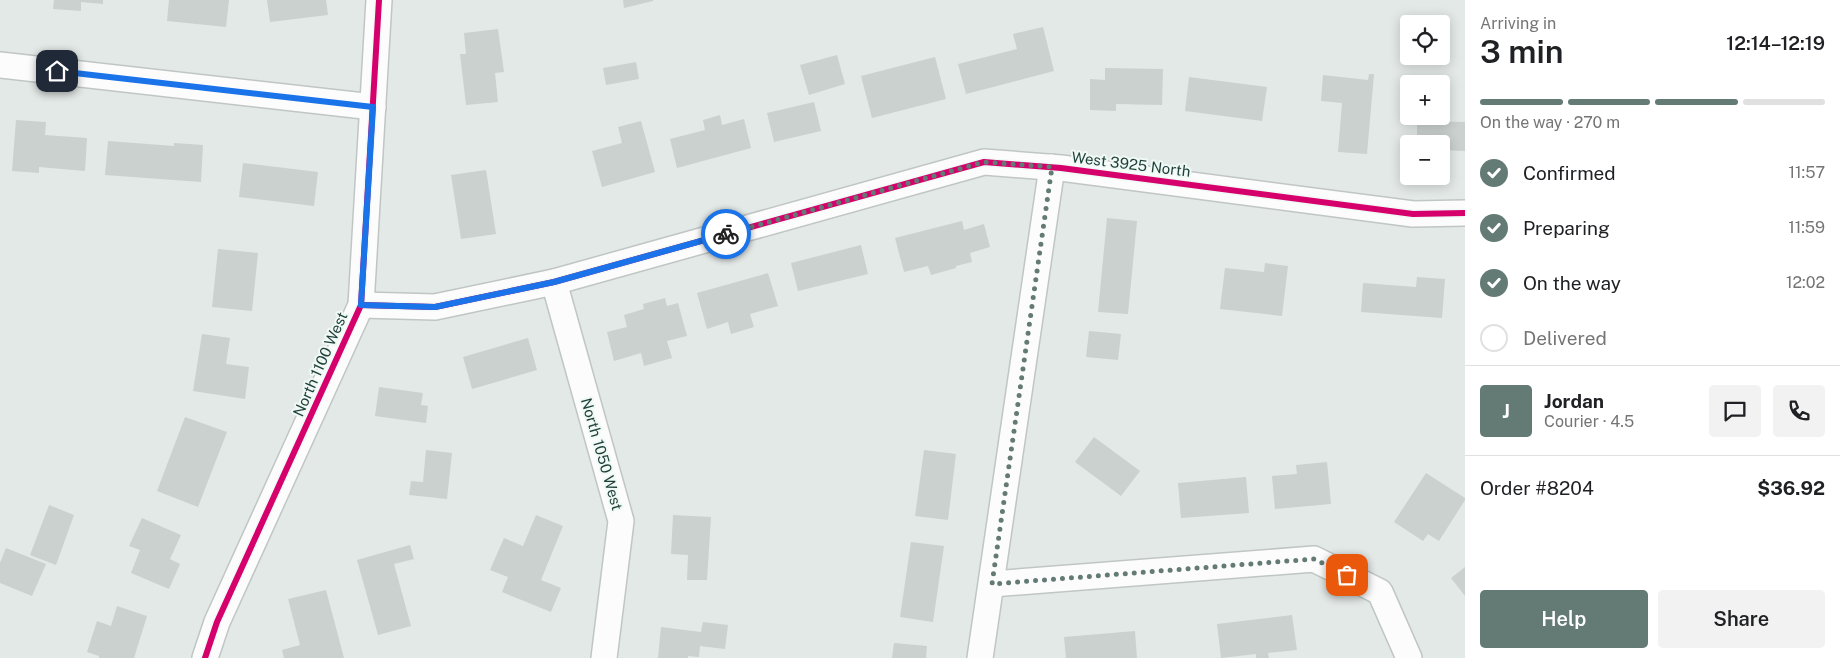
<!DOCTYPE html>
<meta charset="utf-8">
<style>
:root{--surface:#fff;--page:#f2f2f2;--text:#202124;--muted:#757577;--line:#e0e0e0;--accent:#637a75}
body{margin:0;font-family:"Public Sans",sans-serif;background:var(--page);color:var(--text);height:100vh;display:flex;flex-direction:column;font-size:19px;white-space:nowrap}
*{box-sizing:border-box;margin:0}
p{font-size:16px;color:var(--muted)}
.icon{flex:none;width:28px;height:28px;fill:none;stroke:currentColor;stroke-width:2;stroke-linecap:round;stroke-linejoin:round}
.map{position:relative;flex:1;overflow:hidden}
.sheet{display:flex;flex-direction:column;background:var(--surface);width:375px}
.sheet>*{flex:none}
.buttons{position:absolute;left:1400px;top:15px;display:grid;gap:10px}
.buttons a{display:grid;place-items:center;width:50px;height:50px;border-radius:5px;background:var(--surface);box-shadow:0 2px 12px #0003;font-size:25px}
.pin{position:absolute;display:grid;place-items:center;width:42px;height:42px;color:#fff;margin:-21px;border-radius:10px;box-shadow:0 2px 8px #0006}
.courier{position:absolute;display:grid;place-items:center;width:50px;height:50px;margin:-25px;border:4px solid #1a73e8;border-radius:50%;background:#fff;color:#222;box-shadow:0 1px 6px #0007}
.head em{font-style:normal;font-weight:600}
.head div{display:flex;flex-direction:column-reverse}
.head{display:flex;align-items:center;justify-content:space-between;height:85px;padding:0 15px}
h1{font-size:32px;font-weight:600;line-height:38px}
.bar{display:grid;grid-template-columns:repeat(4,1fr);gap:8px 5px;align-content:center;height:60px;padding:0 15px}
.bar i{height:6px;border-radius:4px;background:var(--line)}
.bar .selected{background:var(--accent)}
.bar p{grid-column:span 4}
.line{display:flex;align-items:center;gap:12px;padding:0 15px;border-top:1px solid var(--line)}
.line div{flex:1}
.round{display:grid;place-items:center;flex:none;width:52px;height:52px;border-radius:5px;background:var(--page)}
ol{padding:0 15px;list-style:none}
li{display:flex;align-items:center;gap:15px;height:55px}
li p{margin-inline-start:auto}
li .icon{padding:5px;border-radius:50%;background:var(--accent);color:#fff;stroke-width:4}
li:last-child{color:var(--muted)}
li i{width:28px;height:28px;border:2px solid var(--line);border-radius:50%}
.primary-button{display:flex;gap:10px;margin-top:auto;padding:10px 15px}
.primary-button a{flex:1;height:58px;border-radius:5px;background:var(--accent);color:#fff;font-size:20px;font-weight:600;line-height:58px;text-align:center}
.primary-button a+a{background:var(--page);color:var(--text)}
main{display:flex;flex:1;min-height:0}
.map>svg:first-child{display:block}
.building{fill:#cad1ce}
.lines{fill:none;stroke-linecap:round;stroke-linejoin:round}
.street-casing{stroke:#c0c6c4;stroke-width:28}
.street{stroke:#fbfcfb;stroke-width:25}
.cycleway-casing{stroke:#f0f9f5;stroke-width:9}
.cycleway{stroke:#d6006c;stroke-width:6}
.done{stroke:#637a75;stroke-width:5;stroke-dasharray:0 9}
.route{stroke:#1a73e8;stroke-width:6}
.labels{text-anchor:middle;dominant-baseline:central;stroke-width:4;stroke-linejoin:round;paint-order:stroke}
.street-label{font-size:15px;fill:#1e3f38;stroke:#f0f9f5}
</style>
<main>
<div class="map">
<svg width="1465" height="658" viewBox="0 0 1465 658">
<rect width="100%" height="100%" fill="#e3e9e7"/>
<g class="building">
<path d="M54,0H103V4L81,2V11L53,9Z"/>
<path d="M169,0H229L226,27L167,21Z"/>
<path d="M267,0H326L328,15L270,22Z"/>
<path d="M623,0H653V1L624,8Z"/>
<path d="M1043,27L1054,71L966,94L958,64L1017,49L1013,34Z"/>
<path d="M498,29L504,72L495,73L498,102L466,105L460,54H466L464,33Z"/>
<path d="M837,55L845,84L809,95L800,65Z"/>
<path d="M935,57L946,99L872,118L861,76Z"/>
<path d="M636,62L639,79L606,85L603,68Z"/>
<path d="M1105,68L1163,69L1162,105L1116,104V111L1090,110V79L1105,80Z"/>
<path d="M1369,74H1374L1367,154L1338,152L1342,103L1321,101L1323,75L1368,80Z"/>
<path d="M1189,77L1267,87L1262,121L1185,111Z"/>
<path d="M814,102L821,131L774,142L767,113Z"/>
<path d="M720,115L722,125L744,119L751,148L677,168L670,139L705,130L703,120Z"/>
<path d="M16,120L46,122L45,135L87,138L85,171L39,167V173L12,171Z"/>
<path d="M641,121L655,172L602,187L592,151L622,143L618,127Z"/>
<path d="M1417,121L1465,122V151L1441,150V144H1417Z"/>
<path d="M108,141L174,146V143L203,145L201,182L105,175Z"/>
<path d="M243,163L318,172L314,206L239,197Z"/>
<path d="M486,170L496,234L461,239L451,175Z"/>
<path d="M1107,218L1137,221L1128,314L1098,312Z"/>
<path d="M962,221L964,230L984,224L990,247L970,253L972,262L956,266V268L931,275L928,266L904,272L895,238Z"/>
<path d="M861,245L868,274L798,291L791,263Z"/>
<path d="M218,249L258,253L252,311L212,307Z"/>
<path d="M1265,263L1288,266L1282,316L1220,309L1225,268L1264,272Z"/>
<path d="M768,273L778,306L750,314L754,327L731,334L728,322L707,329L697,293Z"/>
<path d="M1417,277L1445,279L1442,318L1361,312L1363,283L1416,287Z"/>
<path d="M665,298L667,306L678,303L687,336L667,341L672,358L644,366L641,353L614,361L607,332L627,327L624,315L644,309L643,304Z"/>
<path d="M1089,331L1121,334L1118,360L1086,357Z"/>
<path d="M202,334L230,338L226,364L249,367L245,399L193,391Z"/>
<path d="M528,338L537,370L472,389L463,357Z"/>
<path d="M379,387L423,393L421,405L428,406L426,423L375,416Z"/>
<path d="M185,417L227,432L198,507L157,491Z"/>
<path d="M1094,437L1140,471L1121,496L1075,462Z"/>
<path d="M426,450L452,453L447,499L409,495L411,481L423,482Z"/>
<path d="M924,450L956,454L948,520L915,516Z"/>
<path d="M1327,462L1331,504L1275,509L1272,476L1297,474L1296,465Z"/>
<path d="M1426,473L1465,498V500L1439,541L1428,534L1423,541L1394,522Z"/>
<path d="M1246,477L1249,513L1181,518L1178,483Z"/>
<path d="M49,505L74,515L56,565L30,555Z"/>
<path d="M536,515L563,526L541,580L561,588L551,612L502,592L508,577L490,570L504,538L523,546Z"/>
<path d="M673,515L711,517L707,580H687L688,555L671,554Z"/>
<path d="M142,518L181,535L170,559L180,564L169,589L131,573L140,550L129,546Z"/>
<path d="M911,542L944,546L933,622L900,617Z"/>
<path d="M410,545L414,559L394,564L411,626L378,635L357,560Z"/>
<path d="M6,548L46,564L32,596L0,583V563Z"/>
<path d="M1465,567V596L1451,578Z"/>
<path d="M326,590L344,658H284L282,650L300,645L288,599Z"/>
<path d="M117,606L147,616L134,658H99V656L87,652L97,621L111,626Z"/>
<path d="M1292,615L1297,650L1268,653L1269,658H1256V654L1221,658L1217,624Z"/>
<path d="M703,622L728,625L725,649L700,646L699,657L688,656V658H658L661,627L701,632Z"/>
<path d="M1135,631L1137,658H1066L1064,637Z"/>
<path d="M894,643L927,646L926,658H892Z"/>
</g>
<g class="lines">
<defs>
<g id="street">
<path d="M0,65L373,107"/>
<path d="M554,282L621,521L604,658"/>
<path d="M361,305L435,307L554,282L984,162L1061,168L1413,214L1465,213"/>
<path d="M992,584L1314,559L1380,592L1409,658"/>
<path d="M205,658L217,622L361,305L379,0"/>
<path d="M980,658L1052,167"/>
</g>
</defs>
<use href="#street" class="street-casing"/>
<use href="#street" class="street"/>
<defs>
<g id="cycleway">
<path d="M361,305L435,307L554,282L984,162L1061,168L1413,214L1465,213"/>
<path d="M205,658L217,622L361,305L379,0"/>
</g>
</defs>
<use href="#cycleway" class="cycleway-casing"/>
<use href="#cycleway" class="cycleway"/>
</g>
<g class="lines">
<path class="done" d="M726,234L984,162L1052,167L992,584L1314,559L1347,575"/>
<path class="route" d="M57,71L373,107L361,305L435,307L554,282L726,234"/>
</g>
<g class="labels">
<g class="street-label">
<text transform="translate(1131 164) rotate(7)">West 3925 North</text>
<text transform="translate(320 364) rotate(-66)">North 1100 West</text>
<text transform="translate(602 454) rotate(74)">North 1050 West</text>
</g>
</g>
</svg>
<div class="buttons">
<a><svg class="icon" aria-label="locate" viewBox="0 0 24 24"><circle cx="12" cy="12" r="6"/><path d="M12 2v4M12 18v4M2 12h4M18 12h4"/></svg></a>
<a>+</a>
<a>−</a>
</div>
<div class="pin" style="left:1347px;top:575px;background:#ea580c"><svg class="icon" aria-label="bag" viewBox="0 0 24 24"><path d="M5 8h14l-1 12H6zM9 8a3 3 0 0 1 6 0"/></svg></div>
<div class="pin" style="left:57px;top:71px;background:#1f2937"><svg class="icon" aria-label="home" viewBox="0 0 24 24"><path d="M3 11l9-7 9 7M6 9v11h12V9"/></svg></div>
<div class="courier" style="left:726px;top:234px"><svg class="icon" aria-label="bike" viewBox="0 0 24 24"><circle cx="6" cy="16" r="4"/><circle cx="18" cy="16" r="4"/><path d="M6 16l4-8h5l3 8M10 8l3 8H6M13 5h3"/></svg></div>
</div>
<section class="sheet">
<div class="head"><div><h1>3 min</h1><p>Arriving in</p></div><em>12:14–12:19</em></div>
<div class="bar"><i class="selected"></i><i class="selected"></i><i class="selected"></i><i></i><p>On the way · 270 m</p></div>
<ol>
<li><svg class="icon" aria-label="check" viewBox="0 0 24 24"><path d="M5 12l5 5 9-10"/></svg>Confirmed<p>11:57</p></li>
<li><svg class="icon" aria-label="check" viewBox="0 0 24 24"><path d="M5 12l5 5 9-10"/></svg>Preparing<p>11:59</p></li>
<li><svg class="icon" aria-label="check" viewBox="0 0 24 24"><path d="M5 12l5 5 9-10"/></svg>On the way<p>12:02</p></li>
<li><i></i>Delivered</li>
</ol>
<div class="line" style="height:90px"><b class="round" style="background:var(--accent);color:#fff">J</b><div><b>Jordan</b><p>Courier · 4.5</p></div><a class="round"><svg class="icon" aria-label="chat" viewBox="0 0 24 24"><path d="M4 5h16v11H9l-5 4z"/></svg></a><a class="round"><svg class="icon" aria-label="phone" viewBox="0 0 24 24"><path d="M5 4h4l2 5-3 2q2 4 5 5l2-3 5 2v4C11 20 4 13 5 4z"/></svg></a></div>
<div class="line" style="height:65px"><div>Order #8204</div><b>$36.92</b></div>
<div class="primary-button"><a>Help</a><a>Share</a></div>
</section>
</main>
